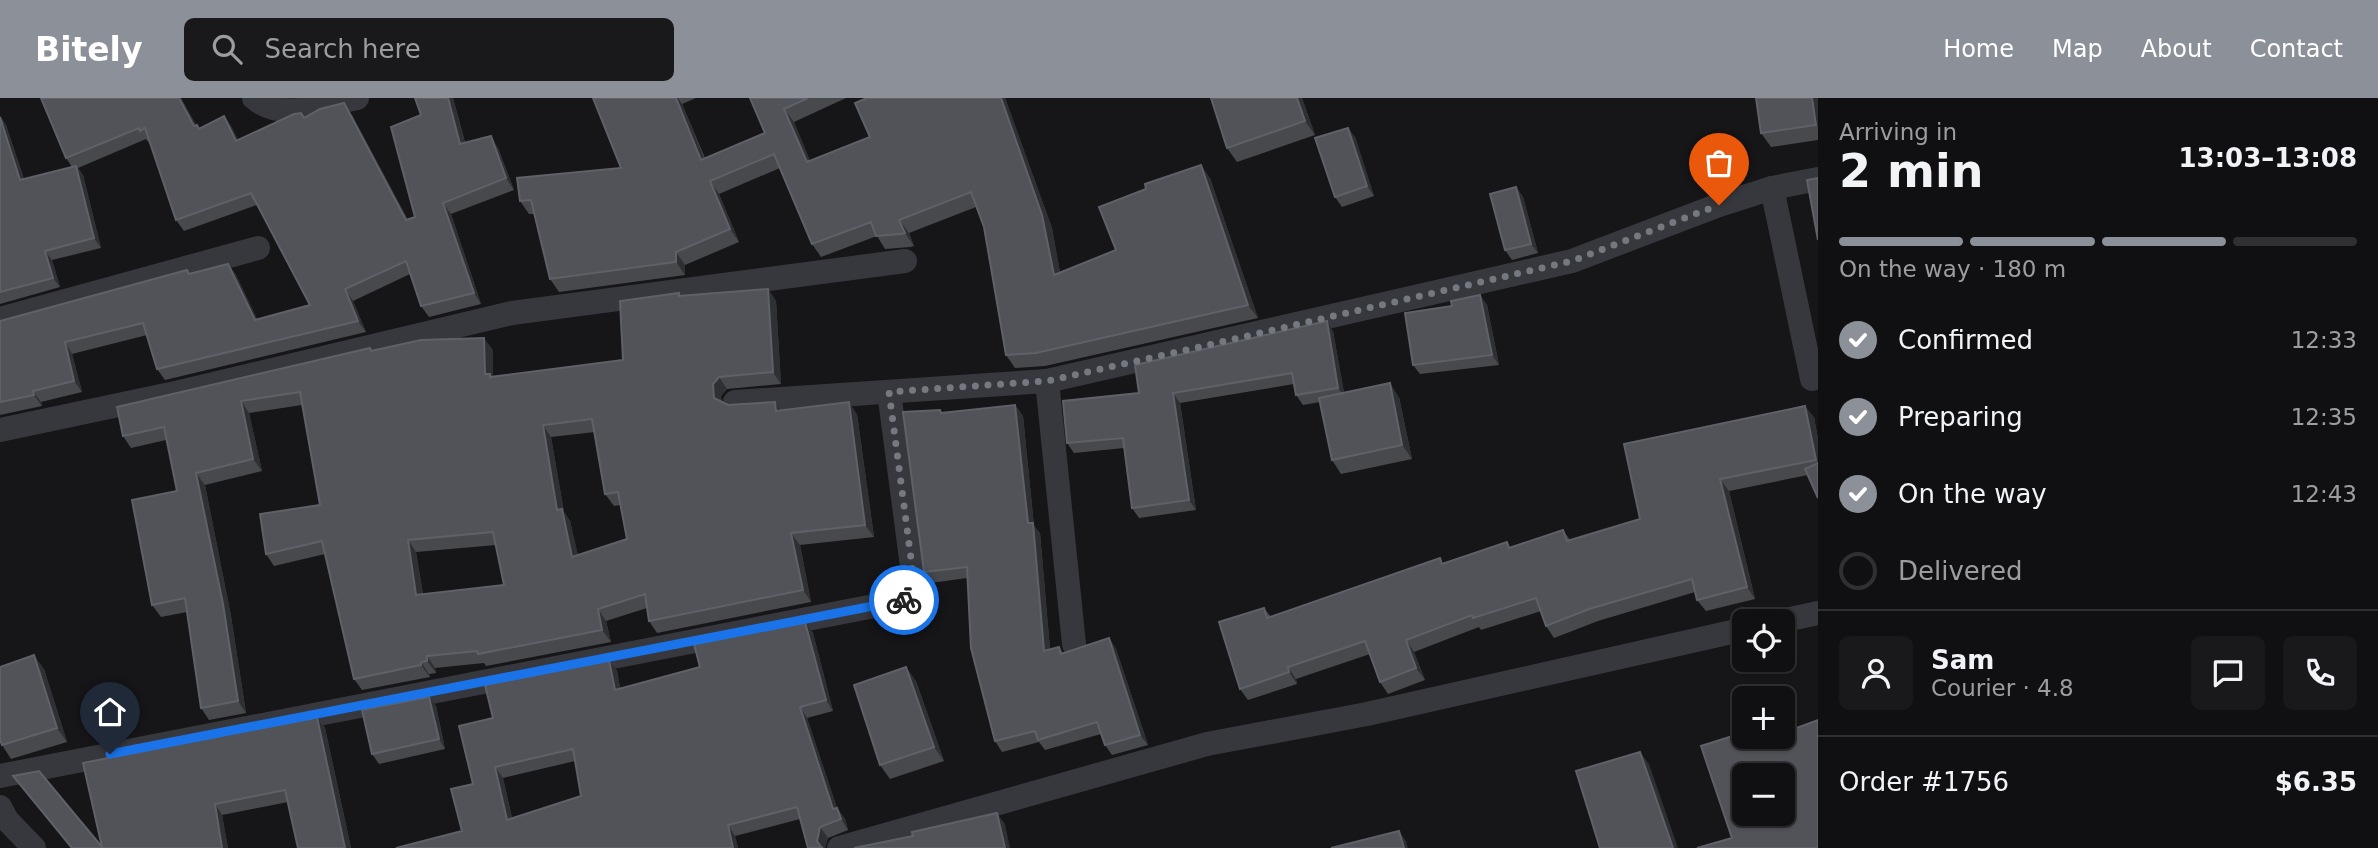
<!DOCTYPE html>
<meta charset="utf-8">
<style>
:root{--surface:#101012;--page:#19191b;--text:#f1f3f6;--muted:#9c9d9f;--line:#303032;--accent:#8c9099}
body{margin:0;font-family:"DejaVu Sans",sans-serif;background:var(--page);color:var(--text);height:100vh;display:flex;flex-direction:column;font-size:26px;white-space:nowrap}
*{box-sizing:border-box;margin:0}
p{font-size:23px;color:var(--muted)}
.icon{flex:none;width:38px;height:38px;fill:none;stroke:currentColor;stroke-width:2;stroke-linecap:round;stroke-linejoin:round}
.map{position:relative;flex:1;overflow:hidden}
.details{display:flex;flex-direction:column;background:var(--surface);width:560px}
.details>*{flex:none}
.buttons{position:absolute;left:1732px;top:511px;display:grid;gap:14px}
.buttons a{display:grid;place-items:center;width:63px;height:63px;border-radius:10px;background:var(--surface);box-shadow:0 2px 5px #0004,0 0 0 2px var(--line);font-size:35px}
.pin{position:absolute;display:grid;place-items:center;width:60px;height:60px;color:#fff;margin:-72px -30px;border-radius:50% 50% 50% 0;rotate:-45deg;box-shadow:0 0 7px #0007}
.pin .icon{rotate:45deg}
.courier{position:absolute;display:grid;place-items:center;width:70px;height:70px;margin:-35px;border:5px solid #1a73e8;border-radius:50%;background:#fff;color:#222;box-shadow:0 2px 9px #0007}
.overview em{font-style:normal;font-weight:700}
.overview div{display:flex;flex-direction:column-reverse}
.overview{display:flex;align-items:center;justify-content:space-between;height:119px;padding:0 21px}
h1{font-size:46px;font-weight:700;line-height:52px}
.bar{display:grid;grid-template-columns:repeat(4,1fr);gap:10px 7px;align-content:center;height:84px;padding:0 21px}
.bar i{height:9px;border-radius:5px;background:var(--line)}
.bar .current{background:var(--accent)}
.bar p{grid-column:span 4}
.line{display:flex;align-items:center;gap:18px;padding:0 21px;border-top:2px solid var(--line)}
.line div{flex:1}
.round{display:grid;place-items:center;flex:none;width:74px;height:74px;border-radius:10px;background:var(--page)}
ol{padding:0 21px;list-style:none}
li{display:flex;align-items:center;gap:21px;height:77px}
li p{margin-inline-start:auto}
li .icon{padding:7px;border-radius:50%;background:var(--accent);color:#fff;stroke-width:4}
li:last-child{color:var(--muted)}
li i{width:38px;height:38px;border:4px solid var(--line);border-radius:50%}
header{display:flex;align-items:center;gap:42px;box-sizing:border-box;height:98px;padding:0 35px;background:var(--accent);color:#fff}
header strong{font-size:33px}
nav{display:flex;gap:38px;margin-inline-start:auto;font-size:24px}
.search{width:490px;height:63px;background:var(--page);display:flex;align-items:center;gap:18px;box-sizing:border-box;padding:0 24px;border-radius:10px;color:var(--muted);font-size:26px}
main{display:flex;flex:1;min-height:0}
.map>svg:first-child{display:block}
.lines{fill:none;stroke-linecap:round;stroke-linejoin:round}
.minor{stroke:#37383d;stroke-width:24}
.wall{fill:#47494d;fill-rule:evenodd}
.shaded-wall{fill:#2f3033}
.building{fill:#525359;stroke:#5f6168;stroke-width:2;fill-rule:evenodd}
.done{stroke:#757880;stroke-width:7;stroke-dasharray:0 12.6}
.route{stroke:#1a73e8;stroke-width:9}
</style>
<header>
<strong>Bitely</strong>
<div class="search"><svg class="icon" aria-label="search" viewBox="0 0 24 24"><circle cx="10" cy="10" r="6"/><path d="M15 15l6 6"/></svg>Search here</div>
<nav><a>Home</a><a>Map</a><a>About</a><a>Contact</a></nav>
</header>
<main>
<div class="map">
<svg width="1818" height="750" viewBox="0 0 1818 750">
<rect width="100%" height="100%" fill="#161618"/>
<g class="lines">
<g class="minor">
<path d="M254,0C282,24 324,7 357,0"/>
<path d="M1772,90L1812,281"/>
<path d="M0,221L258,150"/>
<path d="M1047,283L1074,546"/>
<path d="M735,304L1047,283L1572,163L1719,107L1772,90L1818,81"/>
<path d="M0,332L180,294L512,215L905,163"/>
<path d="M1781,523L1818,515"/>
<path d="M0,678L905,502L912,499L915,491L889,294"/>
<path d="M0,709L7,722L34,750"/>
<path d="M839,750L1207,646L1367,616L1745,531"/>
</g>
</g>
<g class="wall">
<path d="M41,0H181L196,27L200,31L224,18L232,30L238,42L301,15L305,19L352,17L408,122L415,119L421,17L415,0H453L465,44L498,50L514,92L451,116L481,206L429,219L421,208L410,176L353,203L366,234L165,282L157,271L147,237L72,256L82,294L41,304L42,308L0,317V223L228,166L236,177L257,221L310,207L257,107L184,133L176,122L149,43L148,44L146,41L78,70L83,77L101,150L52,162L60,189L0,206V18L6,27L24,81L72,69L66,60Z"/>
<path d="M593,0H696L682,6L705,60L765,35L750,0H846L794,24L810,63L870,39L867,0H1005L1052,130L1060,175L1116,152L1210,80L1258,220L1045,268L1015,270L1006,257L984,129L976,109L909,135L914,148L910,149L885,151L877,138L821,159L812,146L780,70L719,96L739,144L685,167V177L559,194L550,181L534,116H529L520,103L621,70Z"/>
<path d="M1211,0H1302L1315,37L1237,64L1227,50Z"/>
<path d="M1818,0V42L1771,49L1761,35Z"/>
<path d="M1355,39L1374,98L1342,109L1335,99Z"/>
<path d="M1516,89L1523,99L1538,155L1512,162L1505,152Z"/>
<path d="M768,191L776,203L781,286L727,291L721,298L722,304L728,307L781,312L857,316L874,439L800,447L811,504L657,535L649,523L647,510L606,523L611,544L486,568L484,565L435,570L436,575L429,576L430,579L362,592L354,581L325,456L274,468L266,456L320,407L302,307L249,315L262,373L205,387L231,518L246,615L209,622L201,610L187,514L161,519L152,507L177,393L166,342L131,350L123,338L372,253L493,252V279L623,262L679,195L681,197ZM595,334L605,396L614,408L620,407L627,441L578,458L570,423L564,414L551,339ZM496,447L504,487L423,496L416,454Z"/>
<path d="M1480,197L1487,207L1499,267L1420,276L1413,267L1452,208Z"/>
<path d="M1333,233L1344,295L1399,299L1412,361L1341,376L1332,362L1320,304L1303,307L1296,297L1294,286L1180,305L1196,412L1139,420L1132,410L1124,350L1074,355L1067,345L1139,295Z"/>
<path d="M1015,307L1023,318L1034,428L1040,435L1050,551L1059,549L1063,555L1109,540L1116,551L1148,647L1112,657L1105,647L1101,636L1045,652L1039,644L1002,654L995,643L967,480L931,485L924,474L940,312L942,315Z"/>
<path d="M1814,319L1818,341V400L1808,377L1729,393L1755,501L1706,513L1697,502L1695,494L1598,523L1554,540L1546,528L1541,513L1481,532L1479,529L1414,554L1425,582L1388,596L1380,584L1370,556L1296,581L1297,586L1248,602L1240,591L1264,510L1271,519L1443,465L1511,449L1563,432L1570,442L1640,421Z"/>
<path d="M805,524L813,535L833,613L807,620L837,710L845,721L848,732L828,740L825,750H808L800,721L735,738L738,750H396L462,733L473,686L493,620L609,562L617,573L620,590L700,569ZM575,663L581,698L512,720L503,680Z"/>
<path d="M44,571L67,644L11,661L2,647Z"/>
<path d="M916,583L944,663L890,681L880,667Z"/>
<path d="M429,599L436,608L445,651L379,666L372,656Z"/>
<path d="M317,619L325,630L351,750H298L288,704L222,717L228,750H71L13,678L102,749Z"/>
</g>
<g class="shaded-wall">
<path d="M179,0H181L202,39L194,28Z"/>
<path d="M448,0H453L468,57L460,46Z"/>
<path d="M676,0H678L682,6L710,75L701,62Z"/>
<path d="M1001,0H1005L1052,130L1063,190L1054,177Z"/>
<path d="M1297,0H1302L1315,37L1305,23Z"/>
<path d="M1812,0H1818V29L1816,27Z"/>
<path d="M344,5L352,17L414,134L406,122Z"/>
<path d="M784,11L794,24L816,77L807,64Z"/>
<path d="M0,18L6,27L27,91L20,82Z"/>
<path d="M224,18L232,30L244,54L236,43Z"/>
<path d="M1348,30L1355,39L1374,98L1367,88Z"/>
<path d="M491,38L498,50L514,92L506,80Z"/>
<path d="M1201,67L1210,80L1258,220L1248,207Z"/>
<path d="M76,68L83,77L101,150L94,140Z"/>
<path d="M710,83L719,96L739,144L730,131Z"/>
<path d="M1516,89L1523,99L1538,155L1531,146Z"/>
<path d="M443,105L451,116L481,206L474,195Z"/>
<path d="M899,122L909,135L914,148L905,135Z"/>
<path d="M45,153L52,162L60,189L53,180Z"/>
<path d="M676,154L685,167V177L676,164Z"/>
<path d="M228,166L236,177L263,233L255,222Z"/>
<path d="M345,191L353,203L366,234L358,223Z"/>
<path d="M768,191L776,203L781,286L773,274Z"/>
<path d="M1480,197L1487,207L1499,267L1492,257Z"/>
<path d="M1327,223L1333,233L1345,299L1338,290Z"/>
<path d="M484,240L493,252V280L485,276Z"/>
<path d="M65,244L72,256L82,294L74,283Z"/>
<path d="M719,279L727,291L721,298L722,312L714,300L713,286Z"/>
<path d="M1390,285L1399,299L1412,361L1402,347Z"/>
<path d="M33,293L41,304L42,308L34,297Z"/>
<path d="M1173,295L1180,305L1196,412L1189,402Z"/>
<path d="M241,303L249,315L262,373L253,361Z"/>
<path d="M775,304L783,316L776,313Z"/>
<path d="M849,304L857,316L874,439L865,427Z"/>
<path d="M1015,307L1023,318L1034,428L1040,435L1051,563L1044,553Z"/>
<path d="M1805,308L1814,319L1818,341V364L1816,362Z"/>
<path d="M543,327L551,339L564,414L570,423L581,471L572,459L557,412Z"/>
<path d="M196,375L205,387L231,518L246,615L238,603Z"/>
<path d="M1720,381L1729,393L1755,501L1747,489Z"/>
<path d="M791,435L800,447L811,504L803,492Z"/>
<path d="M408,442L416,454L425,508L416,497Z"/>
<path d="M598,511L606,523L611,544L602,532Z"/>
<path d="M805,524L813,535L833,613L826,602Z"/>
<path d="M1109,540L1116,551L1148,647L1140,637Z"/>
<path d="M1406,542L1414,554L1425,582L1416,570Z"/>
<path d="M34,557L44,571L67,644L57,630Z"/>
<path d="M427,558L435,570L436,575L427,563Z"/>
<path d="M609,562L617,573L623,603L615,592Z"/>
<path d="M421,564L429,576L430,579L421,567Z"/>
<path d="M906,569L916,583L944,663L934,649Z"/>
<path d="M1288,569L1296,581L1297,586L1289,574Z"/>
<path d="M429,599L436,608L445,651L439,641Z"/>
<path d="M800,609L807,620L841,722L833,711Z"/>
<path d="M317,619L325,630L351,750H345Z"/>
<path d="M1640,654L1649,666L1678,750H1673Z"/>
<path d="M495,669L503,680L515,733L507,722Z"/>
<path d="M215,706L222,717L228,750H222Z"/>
<path d="M837,710L845,721L848,732L841,721Z"/>
<path d="M997,715L1005,726L1010,750H1005Z"/>
<path d="M728,727L735,738L738,750H733Z"/>
<path d="M820,729L828,740L825,750H821L817,743Z"/>
<path d="M1399,733L1406,743L1408,750H1404Z"/>
</g>
<g class="building">
<path d="M41,0H179L194,28L197,27L199,31L224,18L236,43L294,16L301,15L304,20L320,11L344,5L406,122L415,119L391,29L421,17L415,0H448L460,46L491,38L506,80L443,105L474,195L421,208L406,163L345,191L358,223L157,271L143,225L65,244L74,283L33,293L34,297L0,304V223L187,172L189,176L228,166L255,222L310,207L251,95L176,122L145,30L140,33L139,30L66,60Z"/>
<path d="M593,0H676L701,62L765,35L750,0H808L784,11L807,64L870,39L855,5L867,0H1001L1042,117L1054,177L1116,152L1099,109L1146,91L1145,86L1201,67L1248,207L1036,255L1006,257L984,129L971,94L899,122L905,135L901,136L876,138L871,124L812,146L774,56L710,83L730,131L676,154V164L550,181L531,102L520,103L517,80L621,70Z"/>
<path d="M1211,0H1297L1305,23L1227,50Z"/>
<path d="M1756,0H1812L1816,27L1761,35Z"/>
<path d="M0,19L20,82L76,68L94,140L45,153L53,180L0,194Z"/>
<path d="M1348,30L1367,88L1335,99L1315,40Z"/>
<path d="M1818,80V142L1807,82Z"/>
<path d="M1516,89L1531,146L1505,152L1490,96Z"/>
<path d="M768,191L773,274L719,279L713,286L714,300L728,307L775,304L776,313L849,304L865,427L791,435L803,492L649,523L645,496L598,511L602,532L478,556L477,553L427,558V563L421,564V567L354,581L322,443L266,456L260,416L320,407L300,294L241,303L253,361L196,375L223,506L238,603L201,610L185,500L152,507L132,402L177,393L164,329L123,338L117,309L370,250L371,253L421,242L484,240L485,276H490V279L623,262L620,203L679,195V198ZM592,321L605,396L618,394L627,441L572,459L562,411L557,412L543,327ZM493,434L504,487L416,497L408,442Z"/>
<path d="M1480,197L1492,257L1413,267L1405,215L1452,208L1451,203Z"/>
<path d="M1327,223L1338,290L1296,297L1292,275L1173,295L1189,402L1132,410L1123,340L1067,345L1063,303L1139,295L1135,267Z"/>
<path d="M1390,285L1402,347L1332,362L1319,300Z"/>
<path d="M1015,307L1028,425H1033L1044,553L1059,549L1061,556L1109,540L1140,637L1105,647L1097,624L1038,642L1035,633L995,643L971,550L967,469L924,474L903,314L940,312L941,315Z"/>
<path d="M1805,308L1816,362L1720,381L1747,489L1697,502L1692,481L1589,511L1546,528L1536,500L1473,520L1472,517L1406,542L1416,570L1380,584L1365,543L1288,569L1289,574L1240,591L1219,524L1264,510L1267,520L1440,460L1442,466L1507,444L1509,450L1563,432L1567,443L1640,421L1624,346Z"/>
<path d="M1818,365V400L1805,371Z"/>
<path d="M805,524L826,602L800,609L833,711L837,710L841,721L820,729L817,743L821,749L823,750H808L797,709L728,727L733,750H396L462,733L451,691L473,686L459,628L493,620L485,587L609,562L615,592L700,569L694,546ZM573,651L581,698L507,722L495,669Z"/>
<path d="M34,557L57,630L2,647L0,642V569Z"/>
<path d="M906,569L934,649L880,667L854,587Z"/>
<path d="M429,599L439,641L372,656L362,612Z"/>
<path d="M317,619L345,750H298L285,692L215,706L222,750H72L13,678L39,673L102,749L83,665Z"/>
<path d="M1818,622V750H1697L1732,740L1701,648L1745,634V639H1754L1756,645L1772,639H1783V635ZM1745,677H1783V716H1745Z"/>
<path d="M1640,654L1673,750H1600L1576,673Z"/>
<path d="M997,715L1005,750H854L913,738L912,734Z"/>
<path d="M1399,733L1404,750H1331Z"/>
</g>
<g class="lines">
<path class="done" d="M904,502L912,499L915,491L889,294L1047,283L1195,250L1572,163L1719,107"/>
<path class="route" d="M110,656L904,502"/>
</g>
</svg>
<div class="buttons">
<a><svg class="icon" aria-label="locate" viewBox="0 0 24 24"><circle cx="12" cy="12" r="6"/><path d="M12 2v4M12 18v4M2 12h4M18 12h4"/></svg></a>
<a>+</a>
<a>−</a>
</div>
<div class="pin" style="left:1719px;top:107px;background:#ea580c"><svg class="icon" aria-label="bag" viewBox="0 0 24 24"><path d="M5 8h14l-1 12H6zM9 8a3 3 0 0 1 6 0"/></svg></div>
<div class="pin" style="left:110px;top:656px;background:#1f2937"><svg class="icon" aria-label="home" viewBox="0 0 24 24"><path d="M3 11l9-7 9 7M6 9v11h12V9"/></svg></div>
<div class="courier" style="left:904px;top:502px"><svg class="icon" aria-label="bike" viewBox="0 0 24 24"><circle cx="6" cy="16" r="4"/><circle cx="18" cy="16" r="4"/><path d="M6 16l4-8h5l3 8M10 8l3 8H6M13 5h3"/></svg></div>
</div>
<section class="details">
<div class="overview"><div><h1>2 min</h1><p>Arriving in</p></div><em>13:03–13:08</em></div>
<div class="bar"><i class="current"></i><i class="current"></i><i class="current"></i><i></i><p>On the way · 180 m</p></div>
<ol>
<li><svg class="icon" aria-label="check" viewBox="0 0 24 24"><path d="M5 12l5 5 9-10"/></svg>Confirmed<p>12:33</p></li>
<li><svg class="icon" aria-label="check" viewBox="0 0 24 24"><path d="M5 12l5 5 9-10"/></svg>Preparing<p>12:35</p></li>
<li><svg class="icon" aria-label="check" viewBox="0 0 24 24"><path d="M5 12l5 5 9-10"/></svg>On the way<p>12:43</p></li>
<li><i></i>Delivered</li>
</ol>
<div class="line" style="height:126px"><a class="round"><svg class="icon" aria-label="person" viewBox="0 0 24 24"><circle cx="12" cy="8" r="4"/><path d="M4 21q1-7 8-7t8 7"/></svg></a><div><b>Sam</b><p>Courier · 4.8</p></div><a class="round"><svg class="icon" aria-label="chat" viewBox="0 0 24 24"><path d="M4 5h16v11H9l-5 4z"/></svg></a><a class="round"><svg class="icon" aria-label="phone" viewBox="0 0 24 24"><path d="M5 4h4l2 5-3 2q2 4 5 5l2-3 5 2v4C11 20 4 13 5 4z"/></svg></a></div>
<div class="line" style="height:91px"><div>Order #1756</div><b>$6.35</b></div>
</section>
</main>
